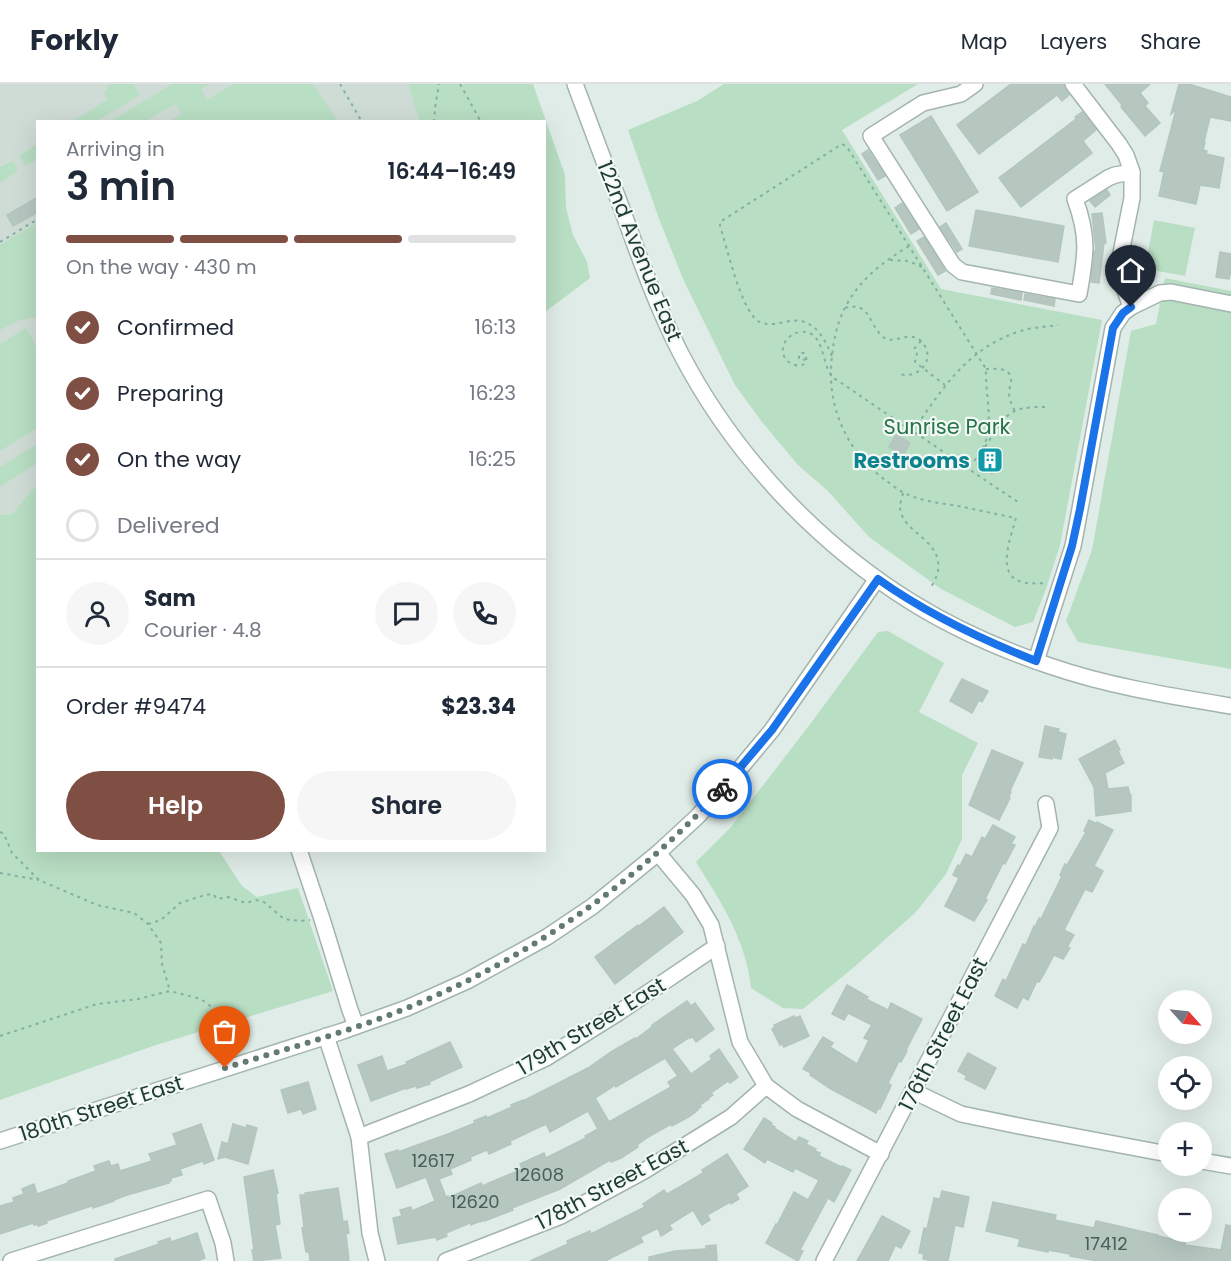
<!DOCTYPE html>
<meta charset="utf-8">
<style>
:root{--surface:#fff;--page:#f6f6f7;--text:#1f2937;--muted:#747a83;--line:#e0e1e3;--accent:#804f44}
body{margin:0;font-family:Poppins,sans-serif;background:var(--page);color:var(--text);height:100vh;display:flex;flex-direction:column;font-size:22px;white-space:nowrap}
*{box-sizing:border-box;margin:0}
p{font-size:20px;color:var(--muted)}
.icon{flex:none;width:33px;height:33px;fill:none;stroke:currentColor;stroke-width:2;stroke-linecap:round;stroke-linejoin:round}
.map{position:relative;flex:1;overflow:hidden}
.panel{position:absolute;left:36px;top:36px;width:510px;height:732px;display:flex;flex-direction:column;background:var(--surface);border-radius:0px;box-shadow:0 6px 24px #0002}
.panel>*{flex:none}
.needle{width:39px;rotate:117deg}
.buttons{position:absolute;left:1158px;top:906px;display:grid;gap:12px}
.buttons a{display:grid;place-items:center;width:54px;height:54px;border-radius:50%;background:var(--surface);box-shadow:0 6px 24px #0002;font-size:30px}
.pin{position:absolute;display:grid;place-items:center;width:51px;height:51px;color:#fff;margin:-62px -26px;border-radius:50% 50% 50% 0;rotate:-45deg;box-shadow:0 0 6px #0007}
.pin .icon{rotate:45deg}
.courier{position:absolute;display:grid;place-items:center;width:60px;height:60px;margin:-30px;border:4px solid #1a73e8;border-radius:50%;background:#fff;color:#222;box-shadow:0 2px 8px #0007}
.head em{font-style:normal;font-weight:600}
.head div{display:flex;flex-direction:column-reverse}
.head{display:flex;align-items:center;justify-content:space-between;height:102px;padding:0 30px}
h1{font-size:39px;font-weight:600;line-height:45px}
.bar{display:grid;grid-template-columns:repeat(4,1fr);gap:9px 6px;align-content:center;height:72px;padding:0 30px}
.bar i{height:8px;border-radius:4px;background:var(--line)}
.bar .on{background:var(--accent)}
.bar p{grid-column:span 4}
.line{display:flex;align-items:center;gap:15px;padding:0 30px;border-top:2px solid var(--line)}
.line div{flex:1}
.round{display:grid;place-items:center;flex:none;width:63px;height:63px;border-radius:32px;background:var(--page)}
ol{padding:0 30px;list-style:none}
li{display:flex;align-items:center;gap:18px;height:66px}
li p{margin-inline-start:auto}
li .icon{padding:6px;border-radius:50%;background:var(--accent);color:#fff;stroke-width:4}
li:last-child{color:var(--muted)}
li i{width:33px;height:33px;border:3px solid var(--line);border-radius:50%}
.cta{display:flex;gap:12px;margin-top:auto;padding:12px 30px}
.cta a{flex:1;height:69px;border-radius:36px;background:var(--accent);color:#fff;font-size:24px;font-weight:600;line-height:69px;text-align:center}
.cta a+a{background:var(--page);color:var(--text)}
header{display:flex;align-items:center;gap:36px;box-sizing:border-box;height:84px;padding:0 30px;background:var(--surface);border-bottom:2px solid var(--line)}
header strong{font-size:28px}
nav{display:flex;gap:33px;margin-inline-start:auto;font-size:21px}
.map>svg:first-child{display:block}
.built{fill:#cfdcd6}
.green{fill:#b8dec3}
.building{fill:#b6c7c0;stroke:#b3c6be;stroke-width:1.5;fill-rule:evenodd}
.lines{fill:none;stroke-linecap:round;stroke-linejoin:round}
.minor-casing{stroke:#a3b4ae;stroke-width:18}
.path{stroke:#80b1a2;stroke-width:2;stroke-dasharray:3 4.5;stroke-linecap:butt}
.minor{stroke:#fff;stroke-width:15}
.done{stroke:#637a73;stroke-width:6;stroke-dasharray:0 10.8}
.route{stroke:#1a73e8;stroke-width:8}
.labels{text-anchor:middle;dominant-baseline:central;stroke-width:4.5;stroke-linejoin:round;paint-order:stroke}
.number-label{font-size:18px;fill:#466058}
.street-label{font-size:21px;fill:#203d35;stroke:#f1f8f5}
.park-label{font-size:21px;fill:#297547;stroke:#f1f8f5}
.culture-label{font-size:21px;font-weight:bold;fill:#0d838f;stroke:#f1f8f5;text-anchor:end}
</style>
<header>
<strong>Forkly</strong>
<nav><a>Map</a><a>Layers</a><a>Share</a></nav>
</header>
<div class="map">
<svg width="1231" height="1177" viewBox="0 0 1231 1177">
<rect width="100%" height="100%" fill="#e0ece7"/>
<path class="built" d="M0,0H408L419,37L38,38L37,400L12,430L0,431Z"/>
<g class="green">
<path d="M111,0H133L140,11L97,37H73L107,16L104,8Z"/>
<path d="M172,0H210L201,5L207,16L233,0H313L338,37H170L182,30L175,20L146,37H111Z"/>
<path d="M408,0H533L565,91L566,124L573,151L587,178L590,194L545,228L544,38L419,37Z"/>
<path d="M724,0H918L842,46L941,205L1102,236L1060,461L1046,505L1033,538L1015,543L941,505L869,453L828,407L798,381L762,338L735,301L684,197L659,135L628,46L697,17Z"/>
<path d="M37,60V75L26,82L19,72Z"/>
<path d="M13,77L18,87L0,99V83Z"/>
<path d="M1154,136L1195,144L1185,192L1147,185L1146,180Z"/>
<path d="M37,139V233L17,237L0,246V161Z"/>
<path d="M1165,194L1231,207V585L1078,558L1066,537L1092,466L1131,247L1156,240Z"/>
<path d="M26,244L37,263V344L0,367V260Z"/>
<path d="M37,360V379L0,403V383Z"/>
<path d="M37,400L38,766L219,767L242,802L257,813L298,804L333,907L156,961L0,1016V431L12,430Z"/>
<path d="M888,547L944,579L919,628L978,659L962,691V755L946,790L916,828L853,884L803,925L783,924L751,904C750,897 749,888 747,881C738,843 716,810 696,778L731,743L811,639L878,548Z"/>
</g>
<g class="building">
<path d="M1011,0H1063L1065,5L1069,11L1062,17L1057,11L979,70L957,41Z"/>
<path d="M1105,0H1150L1140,9L1148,19L1145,22L1160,39L1145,52L1121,23L1122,21Z"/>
<path d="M1179,0H1189L1231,13V37L1210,33L1204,58H1205L1203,66L1207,67L1206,70L1224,74L1219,104L1200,101L1196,120L1159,112L1164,88L1160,87L1176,26L1171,30Z"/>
<path d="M1082,28L1096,46L1083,57L1092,69L1021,123L999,94L1076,35L1075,33Z"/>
<path d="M931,32L978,108L947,127L900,51Z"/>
<path d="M868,66L885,92L878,96L862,70Z"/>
<path d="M1107,106L1110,111L1095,123L1090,117Z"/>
<path d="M38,113V128L13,142L7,131Z"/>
<path d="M902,119L919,145L911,150L895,124Z"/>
<path d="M976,126L1064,142L1058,178L969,162Z"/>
<path d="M1102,129L1106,159H1104L1099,199L1091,198L1094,167H1096L1092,130Z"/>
<path d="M946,139L962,165L957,168L940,143Z"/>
<path d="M924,153L945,187L938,191L917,157Z"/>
<path d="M1220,168L1231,170V186L1229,195L1216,193Z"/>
<path d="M992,204L1022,209L1021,216L991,210Z"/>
<path d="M1025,210L1055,215L1054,222L1024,216Z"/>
<path d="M896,351L910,359L903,371L889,363Z"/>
<path d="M992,365L1003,372L992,390L977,380L985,367L989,370Z"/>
<path d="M962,595L988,607L982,618L979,616L972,629L950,617Z"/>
<path d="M1045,642L1059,645L1058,648L1066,650L1061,675L1052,673V675L1039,673Z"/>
<path d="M1115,656L1120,666L1118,667L1124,679L1105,689L1108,705L1128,703L1130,711H1131V727L1096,732L1094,703L1079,675Z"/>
<path d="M992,666L1023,679L1010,707L1011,708L1009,713L1010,714L999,736L969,721Z"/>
<path d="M1089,736L1097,740V738L1113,746L1094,782L1103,787L1092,808L1085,805L1064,846L1074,851L1067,863L1070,864L1063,875L1054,871L1045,888L1039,898L1037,897L1028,916L1023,913L1017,924L995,912L1003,895L1006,897L1023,860L1026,861L1034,842L1035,843L1039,834L1041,835L1062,792L1060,791L1065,780L1067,781L1086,748L1084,747Z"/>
<path d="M993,741L1015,753L1011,760L1015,761L1005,780L1003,779L985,815L987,816L974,837L945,822L959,794L953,791L958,781L960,782L966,770L972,773L982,753L985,755Z"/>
<path d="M664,823L683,848L615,900L595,873L638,841L639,842Z"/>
<path d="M847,901L868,913L866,915L888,926L891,919L922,935L906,966L907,967L901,978L899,977L888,999L891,1001L890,1004L880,1025L878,1024L876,1029L831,1005L810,991L811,989L803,985L823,953L833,959L830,963L857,980L869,956L864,954L872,941L848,929L844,936L832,930Z"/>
<path d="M687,917L691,922L695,919L714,945L696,958L693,953L690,954V953L672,965L691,990L712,975L710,972L719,965L738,993L730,999L728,997L711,1009L713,1011L708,1014L709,1015L700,1021L701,1023L697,1025L698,1026L690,1032L672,1042L671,1040L648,1053L637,1061L638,1063L621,1074L611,1078L610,1076L560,1105L512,1124L513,1126L485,1137V1136L480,1138V1137L471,1141L470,1139L446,1149L447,1152L437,1156L436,1153L398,1160L393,1134L402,1132L400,1126L411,1123L412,1127L435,1117L426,1093L397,1104L385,1070L398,1066V1068L448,1050L475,1039L474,1037L486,1032L487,1034L512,1023L511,1021L523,1016V1017L588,984L611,968L635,954L636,955L653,942L652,941ZM665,974L678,992L668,998L671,1003L609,1038L595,1014L615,1001L616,1003ZM588,1027L598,1045L585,1052L586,1054L546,1074L544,1069L520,1080L522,1085L482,1102L481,1099L448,1114V1112L446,1113L439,1095L452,1090L450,1085L471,1076L470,1073L487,1066L489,1070L511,1060L510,1057L546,1040L550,1048Z"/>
<path d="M794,932L796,934L800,932L809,952L784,963L782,960L780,961L772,945L775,943L774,941Z"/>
<path d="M450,958L462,983L429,998L430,1000L417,1004L416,1002L406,1005V1004L371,1017L358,981L382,972L387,987L407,980L406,978Z"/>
<path d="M968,969L996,984L985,1005L965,995L967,992L958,987Z"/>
<path d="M308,998L316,1025L303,1030L301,1025L288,1029L281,1006Z"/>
<path d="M764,1034L772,1039L771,1041L775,1043L774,1044L796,1058L799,1053L808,1057L806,1060L816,1065L815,1067L820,1069L819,1072L841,1083L842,1082L851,1086L834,1118L828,1114L800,1166L803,1167L798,1177L766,1159L776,1140L777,1141L794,1108L808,1116L819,1096L795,1084L793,1088L767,1075L765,1079L744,1065Z"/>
<path d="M201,1040L214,1076L204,1080L203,1077L180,1085L182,1091L171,1094V1097L168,1098L169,1099L124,1112L114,1116V1117L93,1124V1122L88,1123L46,1137L47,1139L38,1142L37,1140L34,1141L33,1139L0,1150V1122L14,1118L13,1114L24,1110L22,1105L34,1100L37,1110L68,1099V1097L96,1087L94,1082L109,1077L111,1082L118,1080L120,1087L152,1077L149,1070L177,1061L173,1050Z"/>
<path d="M233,1040L246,1044L247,1041L257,1044L248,1080L225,1073L218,1075L222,1058L228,1060Z"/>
<path d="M727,1070L748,1102L736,1110L739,1115L731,1120L730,1118L707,1131L710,1136L702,1141L693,1126L669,1141L672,1145L661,1152L658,1144L640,1153L643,1158L605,1177H530L568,1160L567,1157L590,1147L591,1150L645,1123L643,1120L664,1106L667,1110L678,1104L703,1089L702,1086Z"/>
<path d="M273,1086L278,1109L276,1110L280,1140L275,1141L281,1174L254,1177L252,1166H254L244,1093Z"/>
<path d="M338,1104L343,1138L347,1137L349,1149L346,1150L349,1177H310L309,1168H306L302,1144L304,1143L300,1111H306L305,1109Z"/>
<path d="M942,1107L969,1113L963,1143L955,1141L948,1177H932L923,1175L924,1170L919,1169L924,1144L927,1145L934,1114L940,1115Z"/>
<path d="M993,1118L1056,1131L1055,1136L1094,1144L1096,1137L1158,1151V1152L1185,1158V1161L1221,1166L1226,1141L1231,1142V1177H1098L1070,1172V1170L1048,1166V1168L1018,1162L1020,1155L986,1147Z"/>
<path d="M882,1132L910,1147L901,1164L897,1162H895L888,1177H857Z"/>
<path d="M197,1149L205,1174L197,1177H115V1175L159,1160L158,1158L170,1154L171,1158Z"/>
<path d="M716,1161L717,1177H649V1173L675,1167L706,1165V1162Z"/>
</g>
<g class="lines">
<defs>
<g id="minor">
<path d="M575,0C591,43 607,85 623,128C640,175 657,223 680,268C732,369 816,459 913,519C955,545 1003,566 1050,582C1108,602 1170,612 1231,622"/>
<path d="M975,0L961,10L923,19L871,52L953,181L962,188L1079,210C1086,171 1089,153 1075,115L1108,94L1115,91L1132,88"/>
<path d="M1073,0L1119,60L1126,71L1132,88V114L1118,184L1119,190L1131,223"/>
<path d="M1036,577L1073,462L1080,425L1113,244L1123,229L1131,223L1160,209L1171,208L1231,220"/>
<path d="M299,766L322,835L350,926L356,942"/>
<path d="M658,769L693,811L711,841L740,958L766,1002L797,1025L881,1070"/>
<path d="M326,952L359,1053L370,1149L377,1177"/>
<path d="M913,1007L961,1030L1019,1042L1168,1070"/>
<path d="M359,1053L469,1010L546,974L618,929L717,862"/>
<path d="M0,1057L343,947L407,924L467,897L547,853L593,822L658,769L698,732L737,688L772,646L877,495"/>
<path d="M1202,1077L1231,1082"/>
<path d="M11,1177L208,1115L223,1159L226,1177"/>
<path d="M446,1177L561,1132L644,1087L731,1033L766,1002"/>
<path d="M824,1177L1050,744L1046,720"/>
</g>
</defs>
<use href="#minor" class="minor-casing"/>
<g class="path">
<path d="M340,0L362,38"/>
<path d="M460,0L481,38"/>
<path d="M434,38L435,24L439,0"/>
<path d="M0,158L38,135"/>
<path d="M909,162C888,175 869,188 854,209C840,228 834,250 832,273C826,321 846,367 885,396C891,400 898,406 904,409C919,416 936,419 953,421C974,425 995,430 1016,434C1011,453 995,491 1022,498C1031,501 1039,498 1047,500"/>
<path d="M890,176L908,177L922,183"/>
<path d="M845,224C870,217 868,239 882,252C893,263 908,245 921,257C937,273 921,296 899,290"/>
<path d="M921,257L914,265L917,270L915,278L945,301"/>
<path d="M832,272C823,251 812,231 785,238C776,240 766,242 758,237C741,226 727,163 720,142V138L842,60L847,63L986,285C985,311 995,343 982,366C979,373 972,378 967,385"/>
<path d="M806,275L803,276L799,275V270L801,269H805C814,291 773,282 785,258C788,253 793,249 800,248C825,245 821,280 832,292C834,295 840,298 843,300C856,309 868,317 881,326C927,356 972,388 1018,418"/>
<path d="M986,285C995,285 1009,283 1011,294C1012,299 1009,304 1009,309C1009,315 1012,321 1015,327"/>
<path d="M913,347C943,304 968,263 1021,247C1033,243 1046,243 1058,241"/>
<path d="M985,363C1005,333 1006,322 1045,323"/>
<path d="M903,409C902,414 900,419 900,423C901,449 943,455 938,487C937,493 933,499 931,504"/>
<path d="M0,748L4,750L12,769L39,796L97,821L134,829L148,840L161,859L162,880L170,907"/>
<path d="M0,789L39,796"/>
<path d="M148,840L161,836L180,819L205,811L213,810L217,815L228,813L246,819L256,816L264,818L284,835L301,837L310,836"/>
<path d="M0,952L97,920L138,915L170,907L201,915L213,924L219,933L229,966"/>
</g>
<use href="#minor" class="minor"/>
</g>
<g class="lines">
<path class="done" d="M225,984C286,965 348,948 407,924C527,875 634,801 722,705"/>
<path class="route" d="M722,705L772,646L878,495C927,530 980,555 1036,577L1072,462L1080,425L1113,244L1123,229L1131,223"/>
</g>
<defs>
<symbol id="building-square" viewBox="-11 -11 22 22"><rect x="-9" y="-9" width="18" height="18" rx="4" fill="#0f9aa8" stroke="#f1f8f5"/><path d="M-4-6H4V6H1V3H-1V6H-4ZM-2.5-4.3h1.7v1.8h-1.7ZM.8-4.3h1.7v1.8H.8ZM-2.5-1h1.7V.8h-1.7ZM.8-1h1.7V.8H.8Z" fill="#fff"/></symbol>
</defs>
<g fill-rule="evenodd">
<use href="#building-square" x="975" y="361" width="30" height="30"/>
</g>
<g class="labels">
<g class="number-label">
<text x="433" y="1076">12617</text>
<text x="539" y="1090">12608</text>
<text x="475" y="1117">12620</text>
<text x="1106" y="1159">17412</text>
</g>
<g class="street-label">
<text transform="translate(640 167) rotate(68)">122nd Avenue East</text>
<text transform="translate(591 942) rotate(-31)">179th Street East</text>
<text transform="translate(943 950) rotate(-63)">176th Street East</text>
<text transform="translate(101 1024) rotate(-18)">180th Street East</text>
<text transform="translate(612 1100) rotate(-28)">178th Street East</text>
</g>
<g class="park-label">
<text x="947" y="342">Sunrise Park</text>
</g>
<g class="culture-label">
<text x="970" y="376">Restrooms</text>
</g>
</g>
</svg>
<div class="buttons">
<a><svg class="needle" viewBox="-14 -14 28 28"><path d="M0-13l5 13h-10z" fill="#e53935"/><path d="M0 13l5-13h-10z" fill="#747a83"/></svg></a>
<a><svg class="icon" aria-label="locate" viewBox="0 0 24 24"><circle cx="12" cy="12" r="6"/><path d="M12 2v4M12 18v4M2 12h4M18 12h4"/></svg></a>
<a>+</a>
<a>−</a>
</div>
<div class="pin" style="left:225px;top:984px;background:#ea580c"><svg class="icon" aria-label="bag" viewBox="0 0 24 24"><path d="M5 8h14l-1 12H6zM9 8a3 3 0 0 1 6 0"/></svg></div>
<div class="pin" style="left:1131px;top:223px;background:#1f2937"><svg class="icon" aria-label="home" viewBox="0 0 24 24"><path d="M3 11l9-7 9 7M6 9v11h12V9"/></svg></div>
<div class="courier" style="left:722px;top:705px"><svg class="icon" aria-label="bike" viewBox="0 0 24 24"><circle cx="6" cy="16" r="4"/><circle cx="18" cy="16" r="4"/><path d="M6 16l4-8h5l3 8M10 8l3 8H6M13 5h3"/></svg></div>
<section class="panel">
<div class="head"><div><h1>3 min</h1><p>Arriving in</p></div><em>16:44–16:49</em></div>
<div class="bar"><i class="on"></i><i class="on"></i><i class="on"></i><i></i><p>On the way · 430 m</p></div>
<ol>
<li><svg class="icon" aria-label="check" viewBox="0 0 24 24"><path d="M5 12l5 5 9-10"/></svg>Confirmed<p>16:13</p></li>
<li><svg class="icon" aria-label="check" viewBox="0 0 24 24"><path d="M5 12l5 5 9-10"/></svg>Preparing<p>16:23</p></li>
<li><svg class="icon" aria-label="check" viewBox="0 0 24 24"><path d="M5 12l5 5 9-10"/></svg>On the way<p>16:25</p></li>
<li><i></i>Delivered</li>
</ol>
<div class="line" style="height:108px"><a class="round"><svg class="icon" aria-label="person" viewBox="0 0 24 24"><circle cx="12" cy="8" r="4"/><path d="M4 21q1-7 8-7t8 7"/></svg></a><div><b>Sam</b><p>Courier · 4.8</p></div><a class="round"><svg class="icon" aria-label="chat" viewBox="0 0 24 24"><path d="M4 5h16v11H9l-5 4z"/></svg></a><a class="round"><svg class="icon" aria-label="phone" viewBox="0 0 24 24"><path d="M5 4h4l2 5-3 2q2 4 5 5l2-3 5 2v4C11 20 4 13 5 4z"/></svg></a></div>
<div class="line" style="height:78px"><div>Order #9474</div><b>$23.34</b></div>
<div class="cta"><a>Help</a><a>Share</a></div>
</section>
</div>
